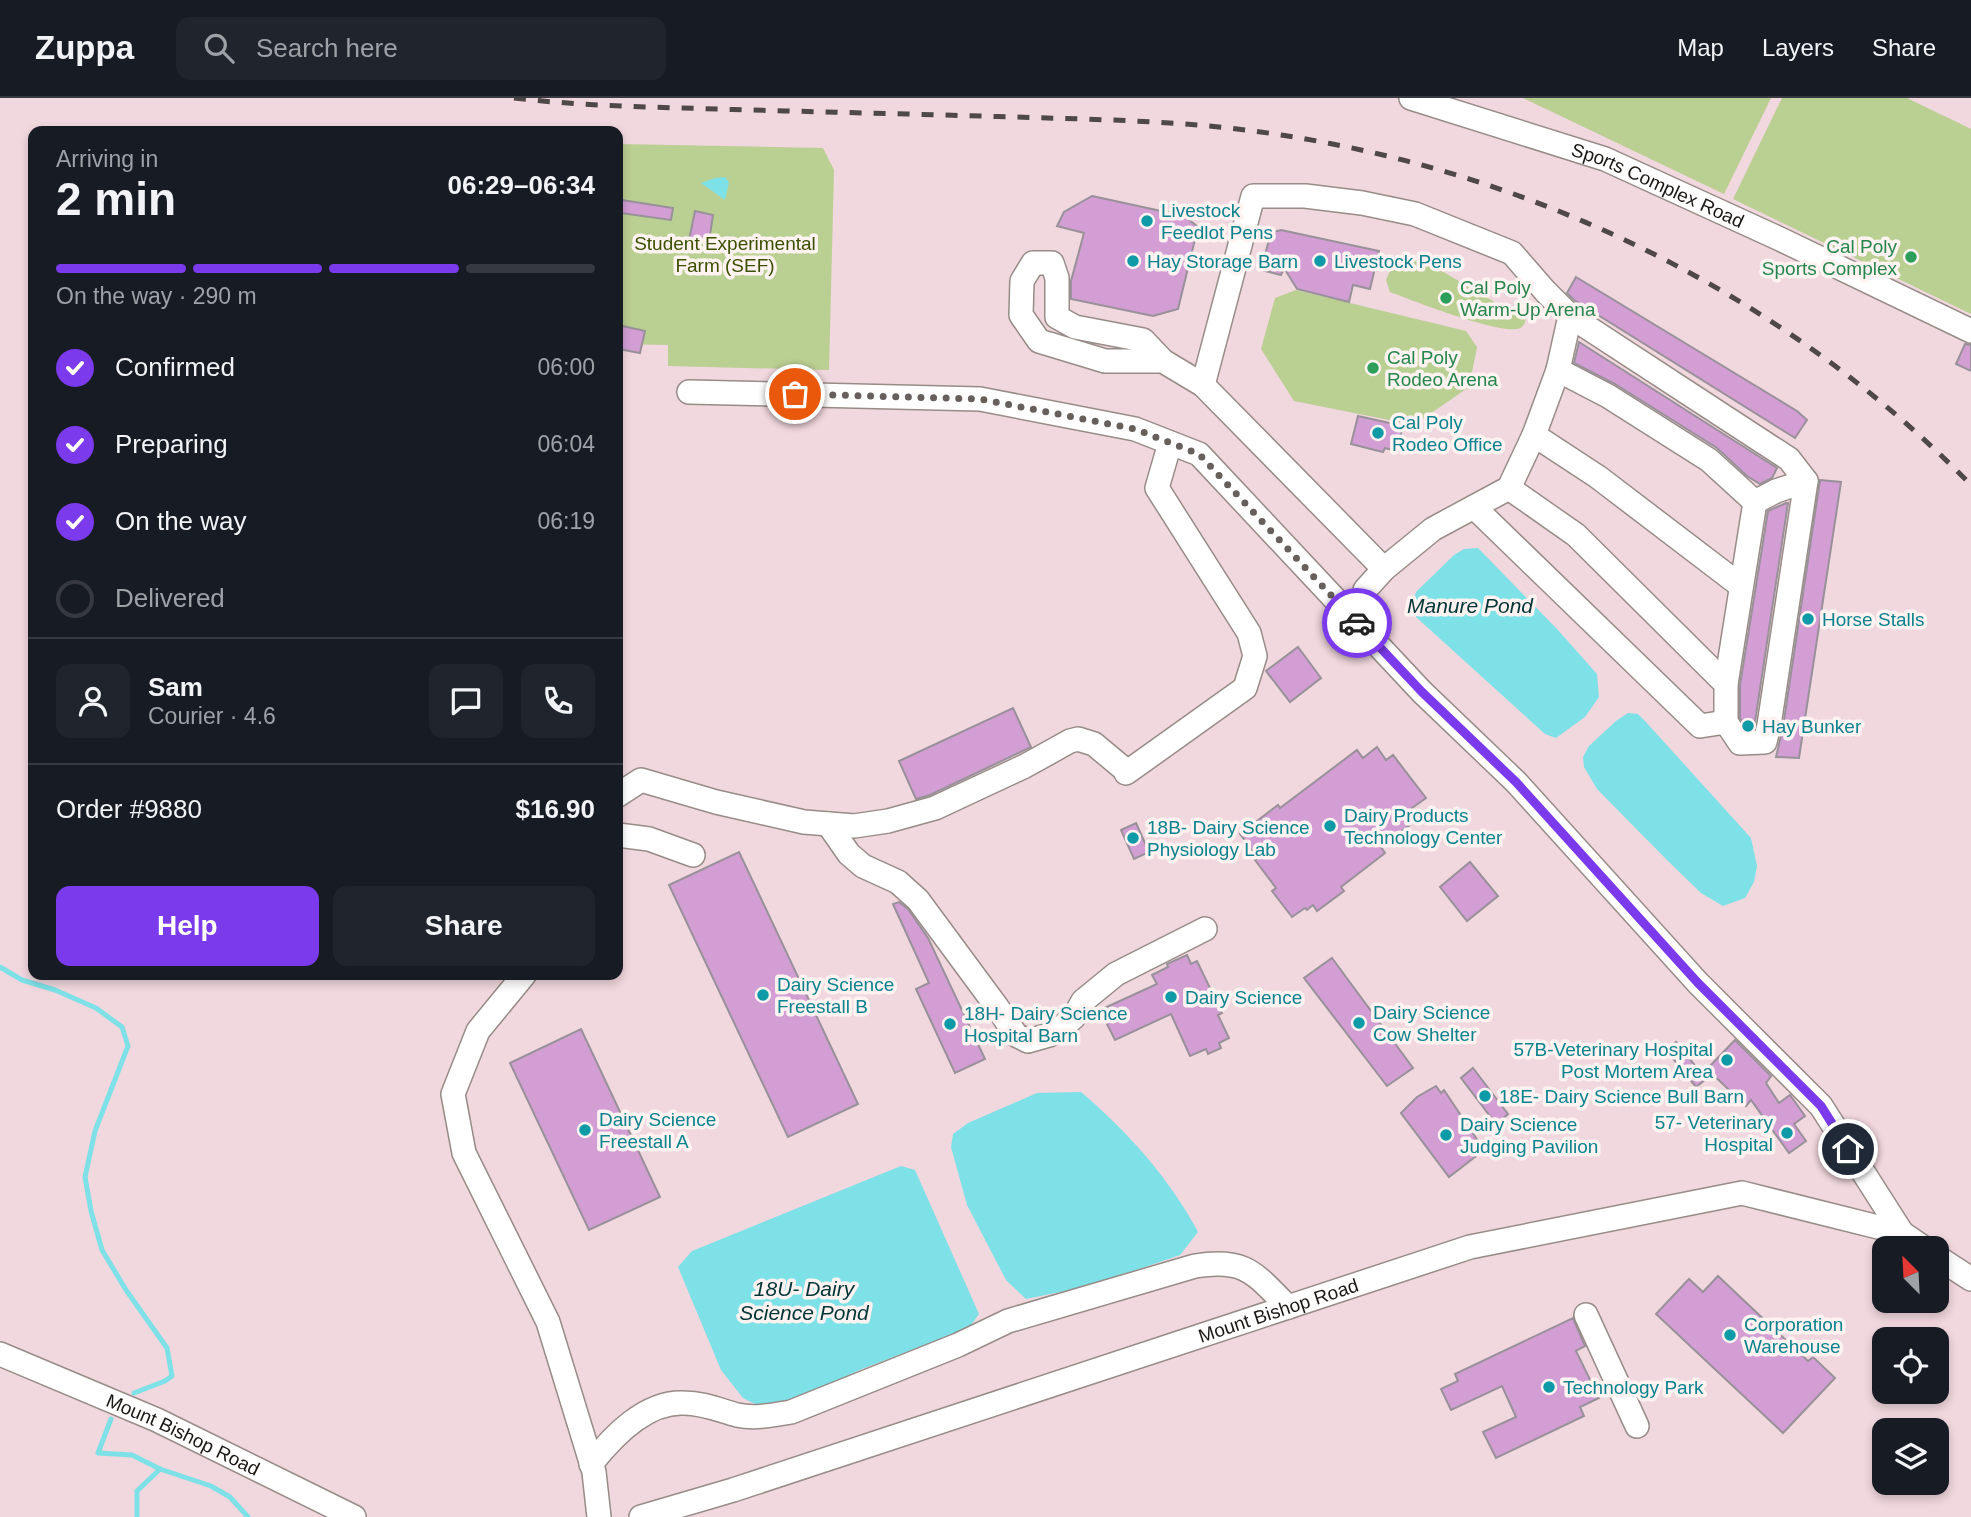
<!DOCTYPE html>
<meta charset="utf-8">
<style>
:root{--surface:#171b24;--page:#20242c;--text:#f1f3f6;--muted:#9ea1a6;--line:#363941;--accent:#7c3aed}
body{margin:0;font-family:Helvetica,sans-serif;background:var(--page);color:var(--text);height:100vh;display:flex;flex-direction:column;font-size:26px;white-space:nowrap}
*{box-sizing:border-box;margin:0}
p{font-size:23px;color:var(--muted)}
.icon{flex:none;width:38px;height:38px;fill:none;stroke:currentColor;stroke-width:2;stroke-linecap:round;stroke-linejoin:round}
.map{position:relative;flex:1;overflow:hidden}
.drawer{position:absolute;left:28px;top:28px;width:595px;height:854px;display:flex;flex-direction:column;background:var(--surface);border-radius:14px;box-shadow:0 4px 10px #0003}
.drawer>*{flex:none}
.needle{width:46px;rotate:336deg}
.fabs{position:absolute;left:1872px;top:1138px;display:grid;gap:14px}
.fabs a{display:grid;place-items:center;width:77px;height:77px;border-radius:14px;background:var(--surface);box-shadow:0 4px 10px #0003;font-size:35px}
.pin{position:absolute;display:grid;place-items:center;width:60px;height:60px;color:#fff;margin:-30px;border:4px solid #fff;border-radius:50%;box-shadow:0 2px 7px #0007}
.courier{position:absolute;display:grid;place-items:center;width:70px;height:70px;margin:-35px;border:5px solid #7c3aed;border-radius:50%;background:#fff;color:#222;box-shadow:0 2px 9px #0007}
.head em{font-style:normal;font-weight:700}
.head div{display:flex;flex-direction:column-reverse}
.head{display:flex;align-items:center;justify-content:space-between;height:119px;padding:0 28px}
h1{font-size:46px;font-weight:700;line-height:52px}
.bar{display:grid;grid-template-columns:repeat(4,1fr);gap:10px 7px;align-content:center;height:84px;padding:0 28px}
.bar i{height:9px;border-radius:5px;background:var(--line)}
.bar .active{background:var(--accent)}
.bar p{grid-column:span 4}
.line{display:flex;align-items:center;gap:18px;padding:0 28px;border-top:2px solid var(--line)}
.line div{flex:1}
.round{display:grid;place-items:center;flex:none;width:74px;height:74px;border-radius:14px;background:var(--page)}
ol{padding:0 28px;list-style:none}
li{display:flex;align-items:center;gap:21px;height:77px}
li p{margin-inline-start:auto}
li .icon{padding:7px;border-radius:50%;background:var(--accent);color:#fff;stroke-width:4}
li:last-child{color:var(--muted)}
li i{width:38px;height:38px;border:4px solid var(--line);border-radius:50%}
.action{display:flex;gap:14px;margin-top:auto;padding:14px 28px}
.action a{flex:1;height:80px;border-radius:14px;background:var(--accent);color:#fff;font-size:28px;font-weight:700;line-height:80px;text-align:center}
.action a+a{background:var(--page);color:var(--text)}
header{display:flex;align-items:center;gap:42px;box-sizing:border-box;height:98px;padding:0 35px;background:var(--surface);border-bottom:2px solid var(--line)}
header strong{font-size:33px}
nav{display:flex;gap:38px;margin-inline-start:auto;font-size:24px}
.search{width:490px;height:63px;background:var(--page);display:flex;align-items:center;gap:18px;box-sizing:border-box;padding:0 24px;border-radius:14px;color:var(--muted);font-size:26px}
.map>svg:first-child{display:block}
.education{fill:#f1d7de;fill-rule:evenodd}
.green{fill:#bacf92}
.water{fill:#7ee1e7}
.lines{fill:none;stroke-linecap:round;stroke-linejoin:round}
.stream{stroke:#7ee1e7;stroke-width:5}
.building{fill:#d29ed4;stroke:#999199;stroke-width:2}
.minor-casing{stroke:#978c87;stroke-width:26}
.minor{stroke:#fff;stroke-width:23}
.rail{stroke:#4e4846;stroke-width:5;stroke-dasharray:12 12;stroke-linecap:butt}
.done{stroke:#665f5c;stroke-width:7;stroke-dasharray:0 12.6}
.route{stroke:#7c3aed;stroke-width:9}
.culture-dot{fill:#0f9aa8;stroke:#fef3f0;stroke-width:2.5}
.leisure-dot{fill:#2e9e5b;stroke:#fef3f0;stroke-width:2.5}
.labels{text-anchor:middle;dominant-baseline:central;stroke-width:7;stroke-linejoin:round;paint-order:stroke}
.street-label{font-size:19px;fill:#1b1715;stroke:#fef3f0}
.culture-label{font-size:19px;fill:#0d838f;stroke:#fef3f0;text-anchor:start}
.park-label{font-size:19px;fill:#3c4f00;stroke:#fef3f0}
.leisure-label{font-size:19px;fill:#27864d;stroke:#fef3f0;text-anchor:start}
.water-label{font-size:21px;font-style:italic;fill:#023537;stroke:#fef3f0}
</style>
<header>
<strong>Zuppa</strong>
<div class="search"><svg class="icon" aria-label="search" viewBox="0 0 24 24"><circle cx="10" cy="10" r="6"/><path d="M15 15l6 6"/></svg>Search here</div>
<nav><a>Map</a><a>Layers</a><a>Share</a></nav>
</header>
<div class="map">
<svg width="1971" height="1419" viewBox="0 0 1971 1419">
<rect width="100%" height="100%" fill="#f2e6e1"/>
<path class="education" d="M0,0H1971V1419H0ZM33,33H618V877H33ZM1885,1150H1937V1202H1885ZM1885,1241H1937V1293H1885ZM1885,1332H1937V1384H1885Z"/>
<g class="green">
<path d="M1523,0H1771L1724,96Z"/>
<path d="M1782,0H1907L1971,31V216L1733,101Z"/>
<path d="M618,46L823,50L834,72L829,272L668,268V247L618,246Z"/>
<path d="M1397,157L1428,165L1498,206L1526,211L1528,214C1527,218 1525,226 1522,229C1509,241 1409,201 1390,194L1386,182Z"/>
<path d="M1296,192L1466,233L1477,249L1469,289L1414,327L1294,303L1261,251L1275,200Z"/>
</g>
<g class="water">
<path d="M725,79L729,84L725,102L701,85L715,80Z"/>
<path d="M1478,450L1557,531L1597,576L1599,599L1585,619L1556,640L1545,636L1416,519L1412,506L1416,494L1454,457L1464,451Z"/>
<path d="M1628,615L1638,616L1645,623L1751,740L1757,768L1754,784L1745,800L1723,808L1701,795L1667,762L1597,691L1584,669L1583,659L1589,648L1616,623Z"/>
<path d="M1081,994C1128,1034 1169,1080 1198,1134L1180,1157L1090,1188L1026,1201L1006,1182L967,1107L951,1049L953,1036L968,1025L1037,995Z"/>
<path d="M901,1068L915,1072L979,1216L969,1230L862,1271L794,1302L763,1310L743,1300L721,1272L678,1169L692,1153Z"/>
</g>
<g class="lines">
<g class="stream">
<path d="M0,869L22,882L55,892L96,910L122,929L128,948L95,1033L85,1079L91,1113L102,1152L126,1192L167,1250L172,1278L165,1283L134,1295"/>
<path d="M111,1321L98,1355L132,1357L160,1371L211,1388L230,1399L248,1419"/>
<path d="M137,1419V1393L160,1371"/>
</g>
</g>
<g class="building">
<path d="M1092,98L1184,118L1198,129L1178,211L1153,218L1071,201V183L1084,135L1057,128L1064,114Z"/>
<path d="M622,102L673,110L671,122L620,115Z"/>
<path d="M695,113L713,117L709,144L689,142Z"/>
<path d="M1281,132L1379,153L1370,191L1353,187L1349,204L1297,191L1284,170L1281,177L1261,172L1269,142L1273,134Z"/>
<path d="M1576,179L1797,313L1807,322L1795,340L1574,202L1567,195Z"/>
<path d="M618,227L645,233L640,255L618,251Z"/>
<path d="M1579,244L1777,370L1772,380L1760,386L1747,378L1717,350L1615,286L1574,265Z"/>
<path d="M1965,246L1971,247V273L1956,266Z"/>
<path d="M1358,318L1403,328L1396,353L1385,350L1383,354L1351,346Z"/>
<path d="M1820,382L1841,384L1799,660L1776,659L1783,629Z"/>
<path d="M1786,405H1788L1755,624L1754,630L1747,631L1740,620V587L1768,413Z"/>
<path d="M1298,549L1321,580L1290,604L1266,573Z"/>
<path d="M1013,610L1031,649L930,697L916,701L899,663Z"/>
<path d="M1377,649L1386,662L1393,657L1426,700L1412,710L1419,720L1381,749L1385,755L1341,789L1344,793L1317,813L1313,807L1307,812L1305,810L1292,819L1272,793L1276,790L1255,762L1258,760L1240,736L1278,707L1280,710L1357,652L1363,660Z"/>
<path d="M1136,725L1149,754L1134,761L1121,732Z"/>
<path d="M739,754L858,1006L788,1039L669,787Z"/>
<path d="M1470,764L1498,798L1467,823L1440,789Z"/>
<path d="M899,804L908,811L928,840L985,961L955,975L916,891L929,885L893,806Z"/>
<path d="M1187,857L1191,866L1197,863L1222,915L1218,917L1229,940L1219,945L1221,950L1208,956L1206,951L1190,958L1171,916L1115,942L1100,912L1157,886L1152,877L1168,869L1167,866Z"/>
<path d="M1332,860L1413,970L1387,988L1304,880Z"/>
<path d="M581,931L660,1099L589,1132L510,965Z"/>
<path d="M1735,942L1771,978L1766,985L1779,1005L1790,997L1805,1018L1794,1026L1806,1043L1789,1055L1751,1002L1746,1008L1707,971Z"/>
<path d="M1676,944L1706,981L1696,989L1666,952Z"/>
<path d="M1473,970L1508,1016L1496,1026L1461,980Z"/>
<path d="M1436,988L1441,995L1444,992L1484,1052L1449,1079L1401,1015L1417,999Z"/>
<path d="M1718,1178L1808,1263L1813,1259L1835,1280L1783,1335L1656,1216L1689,1181L1703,1194Z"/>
<path d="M1573,1220L1585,1248L1576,1253L1599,1300L1580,1309L1584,1318L1496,1360L1483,1334L1516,1319L1502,1288L1451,1312L1441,1291L1458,1283L1455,1276Z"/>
</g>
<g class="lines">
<defs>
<g id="minor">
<path id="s1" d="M1411,0L1605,61L1780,141L1971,233"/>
<path d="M1163,263L1143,242L1075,229L1057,219V180L1052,165H1033L1022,183L1021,217L1039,243L1105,263H1163L1203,287"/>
<path d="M1558,272L1608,298L1709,362L1755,404L1726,586"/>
<path d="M689,294L980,301L1135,331L1199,356L1422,594L1516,684L1698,885L1821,1008L1902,1135"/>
<path d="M1534,337L1598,379L1741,488"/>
<path d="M1755,404L1776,393L1806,383"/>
<path d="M1474,409L1700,628L1726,624"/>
<path d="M1384,471L1203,287L1253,98H1305L1362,105L1415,116L1512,155L1545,193L1570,218"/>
<path d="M1362,530L1365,492L1384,471L1433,431L1509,390L1534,337L1558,272L1570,218L1789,361L1806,383L1769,627L1765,644L1740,645L1726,624V586L1576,437L1509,390"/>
<path d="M1126,675L1245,590L1255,558L1249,535L1157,390L1170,345"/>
<path d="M618,697L641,682L716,704L804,724L854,728L888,723L935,710L1025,668L1070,643L1078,641L1094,646L1124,671"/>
<path d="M828,726L849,756L863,768L898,784L918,802L997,909L1016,937L1028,943L1049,937L1066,926L1074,919L1083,903L1116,876L1205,831"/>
<path d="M618,737L649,741L693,757"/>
<path d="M524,877L478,933L453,996L464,1055L548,1224L594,1374L599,1419"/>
<path d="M1937,1159L1971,1181"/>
<path d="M1586,1217L1637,1328"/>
<path id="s2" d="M0,1256L157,1322L354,1419"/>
<path d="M591,1366C613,1338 646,1303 684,1305C703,1305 719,1312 737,1317C755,1321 773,1317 791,1314L958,1247L1008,1223L1195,1168C1246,1160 1254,1175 1288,1209"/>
<path id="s3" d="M641,1419L733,1392L1470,1149L1742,1095L1902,1135L1924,1150"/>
</g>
</defs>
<use href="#minor" class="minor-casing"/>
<use href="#minor" class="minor"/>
<path class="rail" d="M514,0C581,8 649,9 717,11C816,14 915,16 1014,19C1078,21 1144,22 1209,28C1494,55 1770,181 1971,387"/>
</g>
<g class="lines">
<path class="done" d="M795,296L980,301L1135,331L1199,356L1357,525"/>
<path class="route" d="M1357,525L1422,594L1516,684L1698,885L1821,1008L1848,1051"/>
</g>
<g class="culture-dot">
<circle cx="1147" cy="123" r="7"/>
<circle cx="1133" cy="163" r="7"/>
<circle cx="1320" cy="163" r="7"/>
<circle cx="1378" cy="335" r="7"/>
<circle cx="1808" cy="521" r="7"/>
<circle cx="1748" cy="628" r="7"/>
<circle cx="1330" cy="728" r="7"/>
<circle cx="1133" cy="740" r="7"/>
<circle cx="763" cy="897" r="7"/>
<circle cx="1171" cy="899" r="7"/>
<circle cx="1359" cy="925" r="7"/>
<circle cx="950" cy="926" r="7"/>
<circle cx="1727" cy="962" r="7"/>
<circle cx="1485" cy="998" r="7"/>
<circle cx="585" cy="1032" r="7"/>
<circle cx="1787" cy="1035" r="7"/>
<circle cx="1446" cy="1037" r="7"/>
<circle cx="1730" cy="1237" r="7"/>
<circle cx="1549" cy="1289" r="7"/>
</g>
<g class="leisure-dot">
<circle cx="1911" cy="159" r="7"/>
<circle cx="1446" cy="200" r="7"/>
<circle cx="1373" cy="270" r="7"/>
</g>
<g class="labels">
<g class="street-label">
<text stroke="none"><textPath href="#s1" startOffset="262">Sports Complex Road</textPath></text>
<text stroke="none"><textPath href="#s3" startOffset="670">Mount Bishop Road</textPath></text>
<text stroke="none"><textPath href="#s2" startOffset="200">Mount Bishop Road</textPath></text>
</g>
<g class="culture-label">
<text x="1161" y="112">Livestock<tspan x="1161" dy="22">Feedlot Pens</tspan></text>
<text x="1147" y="163">Hay Storage Barn</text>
<text x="1334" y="163">Livestock Pens</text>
<text x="1392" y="324">Cal Poly<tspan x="1392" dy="22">Rodeo Office</tspan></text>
<text x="1822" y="521">Horse Stalls</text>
<text x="1762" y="628">Hay Bunker</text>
<text x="1344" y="717">Dairy Products<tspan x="1344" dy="22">Technology Center</tspan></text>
<text x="1147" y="729">18B- Dairy Science<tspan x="1147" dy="22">Physiology Lab</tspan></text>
<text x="777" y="886">Dairy Science<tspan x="777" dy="22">Freestall B</tspan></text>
<text x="1185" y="899">Dairy Science</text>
<text x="1373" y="914">Dairy Science<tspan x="1373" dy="22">Cow Shelter</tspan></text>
<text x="964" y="915">18H- Dairy Science<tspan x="964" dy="22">Hospital Barn</tspan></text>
<text x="1713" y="951" text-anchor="end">57B-Veterinary Hospital<tspan x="1713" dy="22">Post Mortem Area</tspan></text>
<text x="1499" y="998">18E- Dairy Science Bull Barn</text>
<text x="599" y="1021">Dairy Science<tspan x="599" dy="22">Freestall A</tspan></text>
<text x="1773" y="1024" text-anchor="end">57- Veterinary<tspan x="1773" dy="22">Hospital</tspan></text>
<text x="1460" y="1026">Dairy Science<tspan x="1460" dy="22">Judging Pavilion</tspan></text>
<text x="1744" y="1226">Corporation<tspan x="1744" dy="22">Warehouse</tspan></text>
<text x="1563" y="1289">Technology Park</text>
</g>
<g class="park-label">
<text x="725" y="145">Student Experimental<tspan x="725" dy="22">Farm (SEF)</tspan></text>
</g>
<g class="leisure-label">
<text x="1897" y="148" text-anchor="end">Cal Poly<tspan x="1897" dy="22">Sports Complex</tspan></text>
<text x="1460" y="189">Cal Poly<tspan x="1460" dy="22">Warm-Up Arena</tspan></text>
<text x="1387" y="259">Cal Poly<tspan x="1387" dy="22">Rodeo Arena</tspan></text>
</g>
<g class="water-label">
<text x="1470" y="507">Manure Pond</text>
<text x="804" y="1190">18U- Dairy<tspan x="804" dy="24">Science Pond</tspan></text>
</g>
</g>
</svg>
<div class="fabs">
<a><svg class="needle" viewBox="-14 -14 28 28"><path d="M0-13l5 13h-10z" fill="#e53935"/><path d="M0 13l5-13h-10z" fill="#9ea1a6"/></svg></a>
<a><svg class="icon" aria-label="locate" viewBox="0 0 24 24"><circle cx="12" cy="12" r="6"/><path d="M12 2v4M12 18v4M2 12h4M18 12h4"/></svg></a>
<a><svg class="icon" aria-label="layers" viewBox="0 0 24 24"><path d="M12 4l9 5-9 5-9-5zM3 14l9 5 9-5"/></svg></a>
</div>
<div class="pin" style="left:795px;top:296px;background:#ea580c"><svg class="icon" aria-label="bag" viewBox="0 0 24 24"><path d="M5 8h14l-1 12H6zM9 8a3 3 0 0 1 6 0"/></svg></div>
<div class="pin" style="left:1848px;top:1051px;background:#1f2937"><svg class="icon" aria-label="home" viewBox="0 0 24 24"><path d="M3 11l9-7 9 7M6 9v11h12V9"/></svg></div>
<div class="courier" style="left:1357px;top:525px"><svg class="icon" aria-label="car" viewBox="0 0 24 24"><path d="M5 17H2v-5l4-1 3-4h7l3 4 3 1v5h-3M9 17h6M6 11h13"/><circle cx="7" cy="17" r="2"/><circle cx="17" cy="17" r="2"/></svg></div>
<section class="drawer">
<div class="head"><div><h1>2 min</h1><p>Arriving in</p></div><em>06:29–06:34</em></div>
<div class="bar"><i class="active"></i><i class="active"></i><i class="active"></i><i></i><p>On the way · 290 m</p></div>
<ol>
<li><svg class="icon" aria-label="check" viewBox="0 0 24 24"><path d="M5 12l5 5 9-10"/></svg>Confirmed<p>06:00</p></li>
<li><svg class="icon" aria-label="check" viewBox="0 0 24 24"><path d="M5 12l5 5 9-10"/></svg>Preparing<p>06:04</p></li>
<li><svg class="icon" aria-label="check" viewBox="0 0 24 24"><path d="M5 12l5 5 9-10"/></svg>On the way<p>06:19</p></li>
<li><i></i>Delivered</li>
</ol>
<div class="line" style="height:126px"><a class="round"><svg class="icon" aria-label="person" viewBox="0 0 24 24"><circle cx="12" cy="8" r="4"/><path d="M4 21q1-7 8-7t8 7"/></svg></a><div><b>Sam</b><p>Courier · 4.6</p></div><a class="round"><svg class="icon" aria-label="chat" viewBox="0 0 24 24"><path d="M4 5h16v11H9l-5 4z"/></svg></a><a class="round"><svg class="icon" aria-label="phone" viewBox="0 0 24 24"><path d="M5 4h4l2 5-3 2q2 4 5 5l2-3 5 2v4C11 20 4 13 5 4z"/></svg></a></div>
<div class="line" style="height:91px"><div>Order #9880</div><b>$16.90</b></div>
<div class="action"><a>Help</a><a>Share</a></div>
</section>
</div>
